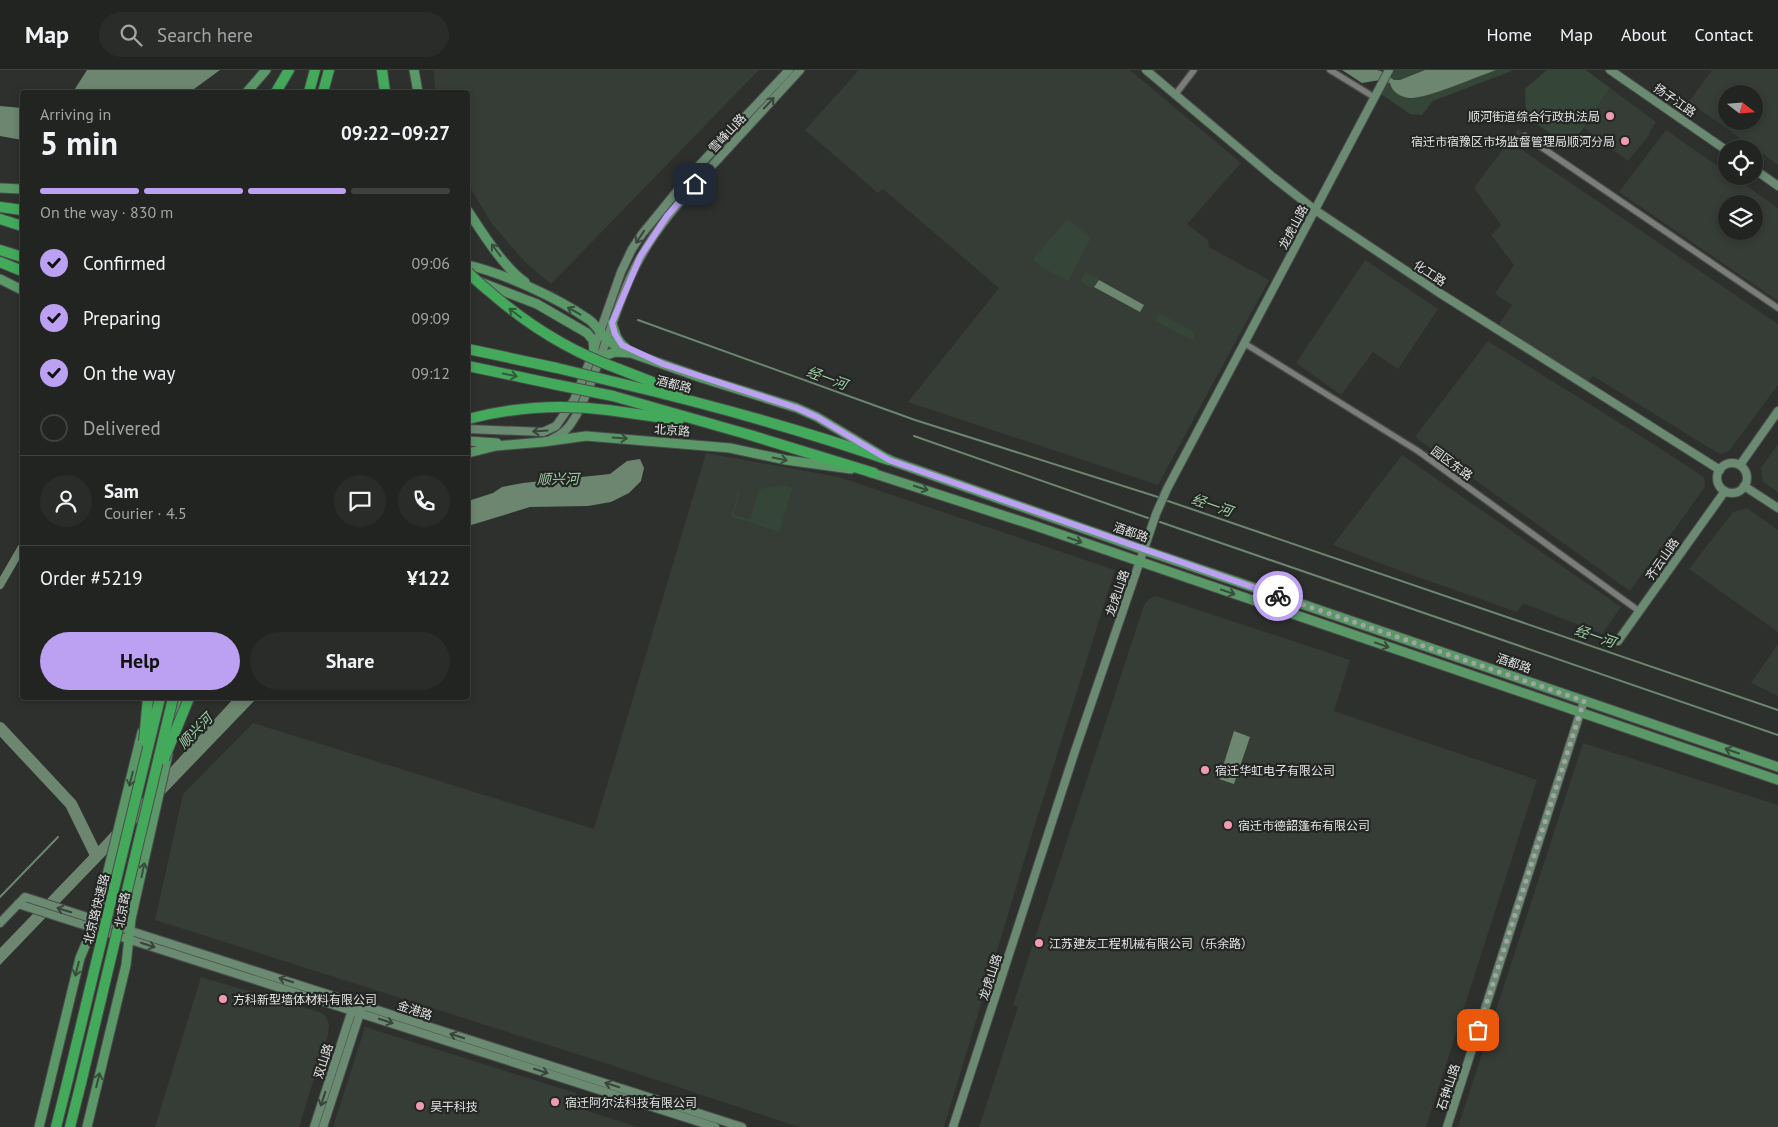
<!DOCTYPE html>
<meta charset="utf-8">
<style>
:root{--surface:#222422;--page:#2a2c2a;--text:#f1f3f6;--muted:#a2a4a5;--line:#3f4140;--accent:#bca0f2}
body{margin:0;font-family:"PT Sans","Noto Sans SC",sans-serif;background:var(--page);color:var(--text);height:100vh;display:flex;flex-direction:column;font-size:19px;white-space:nowrap}
*{box-sizing:border-box;margin:0}
p{font-size:16px;color:var(--muted)}
.icon{flex:none;width:28px;height:28px;fill:none;stroke:currentColor;stroke-width:2;stroke-linecap:round;stroke-linejoin:round}
.map{position:relative;flex:1;overflow:hidden}
.side{position:absolute;left:20px;top:20px;width:450px;height:610px;display:flex;flex-direction:column;background:var(--surface);border-radius:5px;box-shadow:0 2px 8px #0003,0 0 0 1px var(--line)}
.side>*{flex:none}
.needle{width:32px;rotate:107deg}
.buttons{position:absolute;left:1718px;top:15px;display:grid;gap:10px}
.buttons a{display:grid;place-items:center;width:45px;height:45px;border-radius:50%;background:var(--surface);box-shadow:0 2px 8px #0003,0 0 0 1px var(--line);font-size:25px}
.pin{position:absolute;display:grid;place-items:center;width:42px;height:42px;color:#fff;margin:-21px;border-radius:10px;box-shadow:0 2px 8px #0006}
.courier{position:absolute;display:grid;place-items:center;width:50px;height:50px;margin:-25px;border:4px solid #bca0f2;border-radius:50%;background:#fff;color:#222;box-shadow:0 1px 6px #0007}
.overview em{font-style:normal;font-weight:700}
.overview div{display:flex;flex-direction:column-reverse}
.overview{display:flex;align-items:center;justify-content:space-between;height:85px;padding:0 20px}
h1{font-size:32px;font-weight:700;line-height:38px}
.bar{display:grid;grid-template-columns:repeat(4,1fr);gap:8px 5px;align-content:center;height:60px;padding:0 20px}
.bar i{height:6px;border-radius:4px;background:var(--line)}
.bar .selected{background:var(--accent)}
.bar p{grid-column:span 4}
.line{display:flex;align-items:center;gap:12px;padding:0 20px;border-top:1px solid var(--line)}
.line div{flex:1}
.round{display:grid;place-items:center;flex:none;width:52px;height:52px;border-radius:26px;background:var(--page)}
ol{padding:0 20px;list-style:none}
li{display:flex;align-items:center;gap:15px;height:55px}
li p{margin-inline-start:auto}
li .icon{padding:5px;border-radius:50%;background:var(--accent);color:#111;stroke-width:4}
li:last-child{color:var(--muted)}
li i{width:28px;height:28px;border:2px solid var(--line);border-radius:50%}
.button{display:flex;gap:10px;margin-top:auto;padding:10px 20px}
.button a{flex:1;height:58px;border-radius:30px;background:var(--accent);color:#111;font-size:20px;font-weight:700;line-height:58px;text-align:center}
.button a+a{background:var(--page);color:var(--text)}
header{display:flex;align-items:center;gap:30px;box-sizing:border-box;height:70px;padding:0 25px;background:var(--surface);border-bottom:1px solid var(--line)}
header strong{font-size:24px}
nav{display:flex;gap:28px;margin-inline-start:auto;font-size:18px}
.search{width:350px;height:45px;background:var(--page);display:flex;align-items:center;gap:12px;box-sizing:border-box;padding:0 18px;border-radius:28px;color:var(--muted);font-size:19px}
.map>svg:first-child{display:block}
.built{fill:#363c36;fill-rule:evenodd}
.green{fill:#354537}
.water{fill:#6c866f}
.lines{fill:none;stroke-linecap:round;stroke-linejoin:round}
.stream{stroke:#6c866f;stroke-width:2}
.canal{stroke:#6c866f;stroke-width:8}
.river{stroke:#6c866f;stroke-width:12}
.street-casing{stroke:#4b4d4b;stroke-width:8}
.secondary-casing{stroke:#4b4d4b;stroke-width:10}
.primary-casing{stroke:#4b4d4b;stroke-width:11}
.highway-casing{stroke:#4b4d4b;stroke-width:12}
.street{stroke:#7b7d7b;stroke-width:5.5}
.secondary{stroke:#6a8a71;stroke-width:8}
.primary{stroke:#5a9868;stroke-width:9}
.highway{stroke:#44aa5b;stroke-width:10}
.highway-bridge-casing{stroke:#4b4d4b;stroke-width:12;stroke-linecap:butt}
.highway-bridge{stroke:#44aa5b;stroke-width:10}
.oneway{stroke:#39443b}
.oneway2{stroke:#374e3c}
.oneway3{stroke:#315b3a}
.done{stroke:#a2a4a3;stroke-width:5;stroke-dasharray:0 9}
.route{stroke:#bca0f2;stroke-width:6}
.poi-dot{fill:#f09ab6;stroke:#242624;stroke-width:2}
.labels{text-anchor:middle;dominant-baseline:central;stroke-width:4.5;stroke-linejoin:round;paint-order:stroke}
.street-label{font-size:12px;fill:#e1e3e2;stroke:#242624}
.poi-label{font-size:12px;fill:#e1e3e2;stroke:#242624;text-anchor:start}
.water-label{font-size:14px;font-style:italic;fill:#a0cfa7;stroke:#242624}
</style>
<header>
<strong>Map</strong>
<div class="search"><svg class="icon" aria-label="search" viewBox="0 0 24 24"><circle cx="10" cy="10" r="6"/><path d="M15 15l6 6"/></svg>Search here</div>
<nav><a>Home</a><a>Map</a><a>About</a><a>Contact</a></nav>
</header>
<div class="map">
<svg width="1778" height="1057" viewBox="0 0 1778 1057">
<rect width="100%" height="100%" fill="#2e302e"/>
<g class="built">
<path d="M434,0H759L551,214L525,192L492,154L468,114V22H435Z"/>
<path d="M859,0H1130L1241,93L1187,154L1208,170L1209,177L1269,210L1158,415L908,332L999,218L883,119L878,123L805,60Z"/>
<path d="M1712,0H1778V95L1689,32ZM1726,24H1754V51H1726Z"/>
<path d="M1610,18L1656,52L1649,63L1650,64L1628,91L1584,58Z"/>
<path d="M1518,59L1523,63L1515,75L1778,254V315L1729,381L1721,384L1716,382L1593,306L1588,312L1498,256L1512,235L1495,224L1514,195L1491,165L1501,155L1474,118Z"/>
<path d="M1666,60L1726,102V106H1732L1778,138V231L1619,122ZM1726,134H1754V161H1726Z"/>
<path d="M1365,190L1438,239L1398,299L1373,282L1341,325L1296,293Z"/>
<path d="M1488,271L1639,365L1704,407L1705,417L1630,521L1415,367Z"/>
<path d="M1778,374V422L1763,412L1761,398Z"/>
<path d="M706,383L839,407L1115,500L1034,758L944,1057H799L608,994L155,850L183,724L253,653L594,759Z"/>
<path d="M1402,385L1621,537L1602,564L1523,533L1517,542L1395,499L1333,475Z"/>
<path d="M1747,438L1778,460V562L1689,499L1733,442Z"/>
<path d="M1156,526L1350,590L1334,641L1537,710L1426,1057H979L1018,937L1013,935L1144,535L1149,529Z"/>
<path d="M1778,574V626L1751,613Z"/>
<path d="M1583,673L1778,735V1057H1458Z"/>
<path d="M201,907L322,943L326,947L329,954L328,964L299,1057H155Z"/>
<path d="M365,957L576,1023L572,1036L638,1057H333Z"/>
</g>
<g class="green">
<path d="M1396,0H1514L1433,31L1422,45L1410,44L1381,24L1392,2Z"/>
<path d="M1547,0H1586L1610,18L1571,77L1526,47L1525,19Z"/>
<path d="M1067,149L1091,168L1068,211L1041,197L1033,189Z"/>
<path d="M1085,202L1098,208V213L1096,216L1092,218L1082,212L1081,210Z"/>
<path d="M1159,243L1196,263L1192,270L1155,251Z"/>
<path d="M784,415L793,417L779,462L731,447L738,422L740,423L734,445L750,449L759,419Z"/>
</g>
<g class="water">
<path d="M87,0H220L190,22H73Z"/>
<path d="M1342,0H1377L1381,1L1394,10H1400L1425,0H1496C1479,6 1426,29 1410,28C1400,27 1392,22 1390,13L1380,10L1362,13Z"/>
<path d="M0,36L22,38V70L0,66Z"/>
<path d="M1099,210L1144,235L1140,242L1094,217Z"/>
<path d="M640,389L644,398L641,411L629,423L611,432L588,436L530,437L468,456V431L493,423L502,417L523,413L610,404L627,391Z"/>
<path d="M234,628H257L0,895V878L105,769Z"/>
<path d="M1234,661L1250,667L1234,714L1219,709Z"/>
</g>
<g class="lines">
<g class="stream">
<path d="M638,250L915,350L1161,428"/>
<path d="M914,366L1148,448"/>
<path d="M1165,430L1778,640"/>
<path d="M1160,452L1778,665"/>
<path d="M0,827L58,767"/>
</g>
<path class="canal" d="M0,515L22,477"/>
<path class="river" d="M0,658L71,734L96,785"/>
<defs>
<g id="street">
<path d="M1330,0L1374,27"/>
<path d="M1175,25L1194,0"/>
<path d="M1525,66L1778,238"/>
<path d="M1244,273L1418,381L1639,541"/>
</g>
<g id="secondary">
<path d="M1146,0L1273,107L1315,140L1438,222L1720,400"/>
<path d="M1610,0L1726,80"/>
<path d="M1754,99L1778,116"/>
<path d="M468,359L543,362L556,356L574,330L589,293L621,202L632,179L642,164L691,104L789,0"/>
<path d="M552,369C562,365 569,358 574,349C581,339 585,326 590,315C604,279 615,243 630,208C651,161 686,124 720,87C747,58 773,29 800,0"/>
<circle cx="1732" cy="408" r="15"/>
<path d="M1740,395L1778,341"/>
<path d="M1744,416L1778,438"/>
<path d="M1618,571L1725,421"/>
<path d="M18,834L715,1057"/>
<path d="M0,853L25,827L742,1057"/>
<path d="M314,1057L353,937"/>
<path d="M323,1057L361,940"/>
<path d="M953,1057L1075,681L1156,444L1167,419L1389,0"/>
<path d="M1447,1057L1584,631"/>
</g>
<g id="primary">
<path d="M414,0L418,22"/>
<path d="M247,22L266,0"/>
<path d="M0,118L22,119"/>
<path d="M468,141C482,162 504,198 525,212"/>
<path d="M468,195C505,204 556,227 588,249C596,254 599,262 606,269C611,274 620,277 626,279"/>
<path d="M0,209L22,220"/>
<path d="M480,212L537,234L587,263L593,270L594,281"/>
<path d="M612,253C615,262 617,272 625,277"/>
<path d="M601,287L615,282L631,283L702,308L797,338L817,347L889,390L1144,480L1778,697"/>
<path d="M468,371L497,373"/>
<path d="M468,383L496,376L543,372L586,366L730,378L786,390L851,399"/>
<path d="M869,402L1033,455L1778,710"/>
<path d="M173,659L180,628"/>
<path d="M39,1057L80,888L96,850L142,662"/>
<path d="M87,1057L126,895L131,849L168,684"/>
</g>
<g id="highway">
<path d="M382,0L385,22"/>
<path d="M276,22L289,0"/>
<path d="M309,22L315,0"/>
<path d="M323,22L329,0"/>
<path d="M0,137L22,140"/>
<path d="M0,149L22,156"/>
<path d="M0,180L22,187"/>
<path d="M0,192L22,201"/>
<path d="M468,279L557,298"/>
<path d="M468,296L553,314"/>
<path d="M619,299L678,322"/>
<path d="M615,312C708,334 799,359 889,390"/>
<path d="M613,326L750,365L874,403"/>
<path d="M608,340L679,350"/>
<path d="M56,1057L68,1009"/>
<path d="M70,1057L81,1013"/>
</g>
</defs>
<use href="#street" class="street-casing"/>
<use href="#secondary" class="secondary-casing"/>
<use href="#primary" class="primary-casing"/>
<use href="#highway" class="highway-casing"/>
<use href="#street" class="street"/>
<use href="#secondary" class="secondary"/>
<use href="#primary" class="primary"/>
<use href="#highway" class="highway"/>
<defs>
<g id="highway-bridge">
<path d="M468,202C474,209 483,216 490,222C529,256 571,282 619,299"/>
<path d="M557,298L615,312"/>
<path d="M553,314L613,326"/>
<path d="M468,349C514,337 561,334 608,340"/>
<path d="M144,671L148,628"/>
<path d="M164,689L189,628"/>
<path d="M68,1009L160,628"/>
<path d="M81,1013L173,628"/>
</g>
</defs>
<use href="#highway-bridge" class="highway-bridge-casing"/>
<use href="#highway-bridge" class="highway-bridge"/>
</g>
<defs><path id="oneway-shaft" d="M-6 0H5M1.5-3L5.5 0L1.5 3" fill="none" stroke-width="1.6" stroke-linecap="round" stroke-linejoin="round" transform="scale(1.25)"/></defs>
<g class="oneway">
<use href="#oneway-shaft" transform="translate(769 33) rotate(-47)"/>
<use href="#oneway-shaft" transform="translate(640 167) rotate(123)"/>
<use href="#oneway-shaft" transform="translate(540 361) rotate(176)"/>
<use href="#oneway-shaft" transform="translate(64 840) rotate(-163)"/>
<use href="#oneway-shaft" transform="translate(148 875) rotate(18)"/>
<use href="#oneway-shaft" transform="translate(286 910) rotate(-162)"/>
<use href="#oneway-shaft" transform="translate(386 951) rotate(18)"/>
<use href="#oneway-shaft" transform="translate(457 966) rotate(-162)"/>
<use href="#oneway-shaft" transform="translate(541 1001) rotate(18)"/>
<use href="#oneway-shaft" transform="translate(612 1015) rotate(-162)"/>
<use href="#oneway-shaft" transform="translate(323 1029) rotate(108)"/>
</g>
<g class="oneway2">
<use href="#oneway-shaft" transform="translate(496 180) rotate(-127)"/>
<use href="#oneway-shaft" transform="translate(574 241) rotate(-151)"/>
<use href="#oneway-shaft" transform="translate(620 368) rotate(4)"/>
<use href="#oneway-shaft" transform="translate(780 389) rotate(11)"/>
<use href="#oneway-shaft" transform="translate(921 418) rotate(18)"/>
<use href="#oneway-shaft" transform="translate(1075 470) rotate(19)"/>
<use href="#oneway-shaft" transform="translate(1228 522) rotate(19)"/>
<use href="#oneway-shaft" transform="translate(1382 575) rotate(19)"/>
<use href="#oneway-shaft" transform="translate(1732 681) rotate(-161)"/>
<use href="#oneway-shaft" transform="translate(131 709) rotate(104)"/>
<use href="#oneway-shaft" transform="translate(143 800) rotate(-78)"/>
<use href="#oneway-shaft" transform="translate(77 899) rotate(104)"/>
<use href="#oneway-shaft" transform="translate(98 1010) rotate(-76)"/>
</g>
<g class="oneway3">
<use href="#oneway-shaft" transform="translate(515 243) rotate(-143)"/>
<use href="#oneway-shaft" transform="translate(510 305) rotate(12)"/>
</g>
<g class="lines">
<path class="done" d="M1278,526L1584,631L1478,960"/>
<path class="route" d="M695,114L667,146L640,187L612,253L615,264L622,275L663,294L797,338L817,347L889,390L1278,526"/>
</g>
<g class="poi-dot">
<circle cx="1610" cy="46" r="5"/>
<circle cx="1625" cy="71" r="5"/>
<circle cx="1205" cy="700" r="5"/>
<circle cx="1228" cy="755" r="5"/>
<circle cx="1039" cy="873" r="5"/>
<circle cx="223" cy="929" r="5"/>
<circle cx="555" cy="1032" r="5"/>
<circle cx="420" cy="1036" r="5"/>
</g>
<g class="labels">
<g class="street-label">
<text transform="translate(1675 30) rotate(35)">扬子江路</text>
<text transform="translate(727 63) rotate(-47)">雪峰山路</text>
<text transform="translate(1293 157) rotate(-62)">龙虎山路</text>
<text transform="translate(1430 203) rotate(33)">化工路</text>
<text transform="translate(674 314) rotate(14)">酒都路</text>
<text transform="translate(672 360) rotate(4)">北京路</text>
<text transform="translate(1452 393) rotate(36)">园区东路</text>
<text transform="translate(1131 462) rotate(19)">酒都路</text>
<text transform="translate(1662 489) rotate(-55)">齐云山路</text>
<text transform="translate(1117 523) rotate(-71)">龙虎山路</text>
<text transform="translate(1514 593) rotate(19)">酒都路</text>
<text transform="translate(96 839) rotate(-76)">北京路快速路</text>
<text transform="translate(122 840) rotate(-80)">北京路</text>
<text transform="translate(990 907) rotate(-72)">龙虎山路</text>
<text transform="translate(415 940) rotate(18)">金港路</text>
<text transform="translate(323 991) rotate(-72)">双山路</text>
<text transform="translate(1448 1017) rotate(-72)">石钟山路</text>
</g>
<g class="poi-label">
<text x="1600" y="46" text-anchor="end">顺河街道综合行政执法局</text>
<text x="1615" y="71" text-anchor="end">宿迁市宿豫区市场监督管理局顺河分局</text>
<text x="1215" y="700">宿迁华虹电子有限公司</text>
<text x="1238" y="755">宿迁市德韶篷布有限公司</text>
<text x="1049" y="873">江苏建友工程机械有限公司（乐余路）</text>
<text x="233" y="929">方科新型墙体材料有限公司</text>
<text x="565" y="1032">宿迁阿尔法科技有限公司</text>
<text x="430" y="1036">昊干科技</text>
</g>
<g class="water-label">
<text transform="translate(827 308) rotate(20)">经一河</text>
<text transform="translate(558 409) rotate(-1)">顺兴河</text>
<text transform="translate(1212 435) rotate(19)">经一河</text>
<text transform="translate(1595 566) rotate(19)">经一河</text>
<text transform="translate(195 661) rotate(-46)">顺兴河</text>
</g>
</g>
</svg>
<div class="buttons">
<a><svg class="needle" viewBox="-14 -14 28 28"><path d="M0-13l5 13h-10z" fill="#e53935"/><path d="M0 13l5-13h-10z" fill="#a2a4a5"/></svg></a>
<a><svg class="icon" aria-label="locate" viewBox="0 0 24 24"><circle cx="12" cy="12" r="6"/><path d="M12 2v4M12 18v4M2 12h4M18 12h4"/></svg></a>
<a><svg class="icon" aria-label="layers" viewBox="0 0 24 24"><path d="M12 4l9 5-9 5-9-5zM3 14l9 5 9-5"/></svg></a>
</div>
<div class="pin" style="left:1478px;top:960px;background:#ea580c"><svg class="icon" aria-label="bag" viewBox="0 0 24 24"><path d="M5 8h14l-1 12H6zM9 8a3 3 0 0 1 6 0"/></svg></div>
<div class="pin" style="left:695px;top:114px;background:#1f2937"><svg class="icon" aria-label="home" viewBox="0 0 24 24"><path d="M3 11l9-7 9 7M6 9v11h12V9"/></svg></div>
<div class="courier" style="left:1278px;top:526px"><svg class="icon" aria-label="bike" viewBox="0 0 24 24"><circle cx="6" cy="16" r="4"/><circle cx="18" cy="16" r="4"/><path d="M6 16l4-8h5l3 8M10 8l3 8H6M13 5h3"/></svg></div>
<section class="side">
<div class="overview"><div><h1>5 min</h1><p>Arriving in</p></div><em>09:22–09:27</em></div>
<div class="bar"><i class="selected"></i><i class="selected"></i><i class="selected"></i><i></i><p>On the way · 830 m</p></div>
<ol>
<li><svg class="icon" aria-label="check" viewBox="0 0 24 24"><path d="M5 12l5 5 9-10"/></svg>Confirmed<p>09:06</p></li>
<li><svg class="icon" aria-label="check" viewBox="0 0 24 24"><path d="M5 12l5 5 9-10"/></svg>Preparing<p>09:09</p></li>
<li><svg class="icon" aria-label="check" viewBox="0 0 24 24"><path d="M5 12l5 5 9-10"/></svg>On the way<p>09:12</p></li>
<li><i></i>Delivered</li>
</ol>
<div class="line" style="height:90px"><a class="round"><svg class="icon" aria-label="person" viewBox="0 0 24 24"><circle cx="12" cy="8" r="4"/><path d="M4 21q1-7 8-7t8 7"/></svg></a><div><b>Sam</b><p>Courier · 4.5</p></div><a class="round"><svg class="icon" aria-label="chat" viewBox="0 0 24 24"><path d="M4 5h16v11H9l-5 4z"/></svg></a><a class="round"><svg class="icon" aria-label="phone" viewBox="0 0 24 24"><path d="M5 4h4l2 5-3 2q2 4 5 5l2-3 5 2v4C11 20 4 13 5 4z"/></svg></a></div>
<div class="line" style="height:65px"><div>Order #5219</div><b>¥122</b></div>
<div class="button"><a>Help</a><a>Share</a></div>
</section>
</div>
